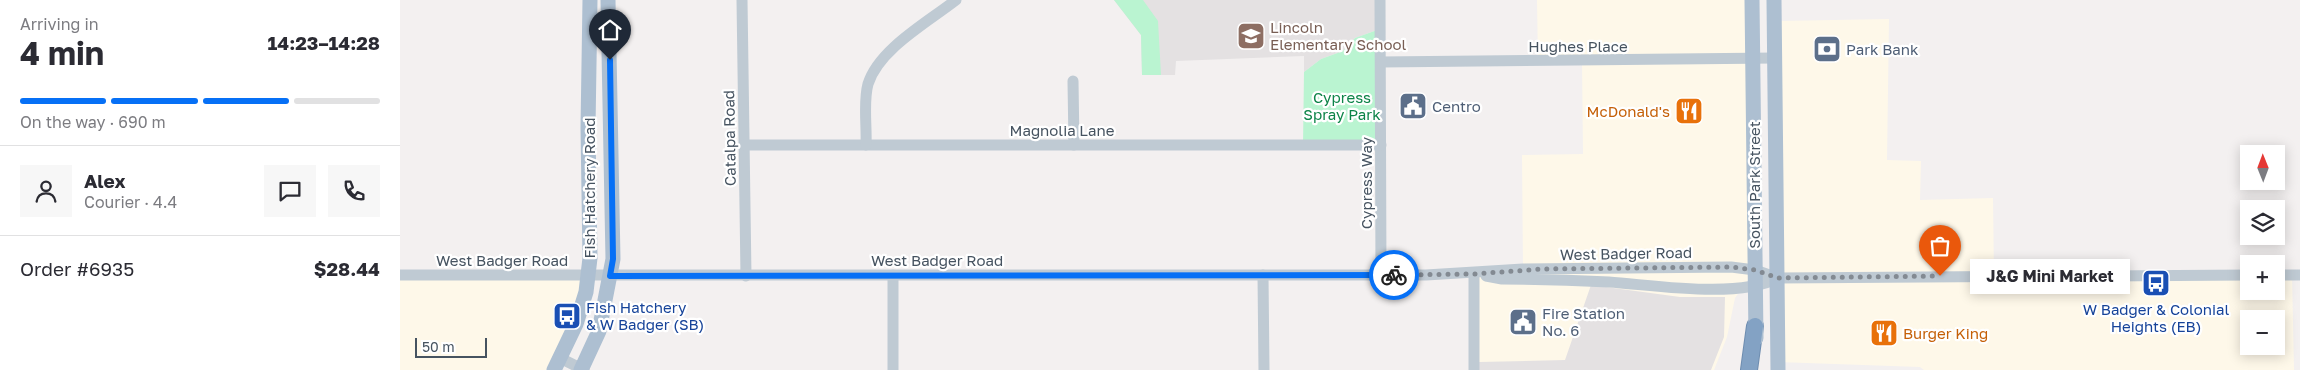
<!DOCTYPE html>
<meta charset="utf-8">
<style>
:root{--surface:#fff;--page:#f7f7f7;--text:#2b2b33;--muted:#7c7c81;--line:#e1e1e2;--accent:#0670f6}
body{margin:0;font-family:"Golos Text",sans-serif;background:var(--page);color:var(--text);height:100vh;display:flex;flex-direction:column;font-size:19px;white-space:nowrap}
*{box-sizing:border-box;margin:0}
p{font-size:16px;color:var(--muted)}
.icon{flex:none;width:28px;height:28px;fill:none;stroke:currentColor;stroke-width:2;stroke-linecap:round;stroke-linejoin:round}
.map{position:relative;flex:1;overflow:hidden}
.sheet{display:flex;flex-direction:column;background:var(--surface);width:400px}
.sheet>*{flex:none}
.needle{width:32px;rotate:359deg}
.fabs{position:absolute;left:1840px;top:145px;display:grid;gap:10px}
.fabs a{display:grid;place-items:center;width:45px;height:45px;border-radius:0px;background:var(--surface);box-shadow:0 2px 12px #0003;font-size:25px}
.scale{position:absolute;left:15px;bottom:12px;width:72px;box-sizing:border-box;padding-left:5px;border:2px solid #465360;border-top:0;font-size:14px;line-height:18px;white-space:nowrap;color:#465360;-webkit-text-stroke:4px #fff;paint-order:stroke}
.pin{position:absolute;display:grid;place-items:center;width:42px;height:42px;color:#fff;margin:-51px -21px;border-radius:50% 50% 50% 0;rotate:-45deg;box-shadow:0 0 5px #0007}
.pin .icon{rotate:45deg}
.courier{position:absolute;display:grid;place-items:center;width:50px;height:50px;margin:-25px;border:4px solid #0670f6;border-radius:50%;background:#fff;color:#222;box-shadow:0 1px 6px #0007}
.bubble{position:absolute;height:35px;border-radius:0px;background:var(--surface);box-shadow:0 2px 12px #0003;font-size:16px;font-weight:700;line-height:35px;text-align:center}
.head em{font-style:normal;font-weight:700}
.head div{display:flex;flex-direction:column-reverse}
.head{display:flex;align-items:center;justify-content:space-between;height:85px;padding:0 20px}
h1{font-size:32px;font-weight:700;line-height:38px}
.bar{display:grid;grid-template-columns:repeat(4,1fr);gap:8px 5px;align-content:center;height:60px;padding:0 20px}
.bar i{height:6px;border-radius:4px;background:var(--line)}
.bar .on{background:var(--accent)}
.bar p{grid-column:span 4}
.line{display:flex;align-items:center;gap:12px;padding:0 20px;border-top:1px solid var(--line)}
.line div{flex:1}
.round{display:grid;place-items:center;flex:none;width:52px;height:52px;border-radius:0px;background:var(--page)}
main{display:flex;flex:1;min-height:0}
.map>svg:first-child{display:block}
.commercial{fill:#fef8e9;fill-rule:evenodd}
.education{fill:#e4e1e2}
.green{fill:#baf4d1}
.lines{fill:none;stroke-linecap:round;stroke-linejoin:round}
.highway-casing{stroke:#6e8db0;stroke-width:18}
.minor{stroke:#bfcad3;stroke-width:11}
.major{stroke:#adbfd1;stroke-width:15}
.highway{stroke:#83a2c4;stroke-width:16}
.done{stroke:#838a92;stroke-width:5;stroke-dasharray:0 9}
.route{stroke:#0670f6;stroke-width:6}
.labels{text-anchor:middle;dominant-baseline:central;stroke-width:4.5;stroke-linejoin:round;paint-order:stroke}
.education-label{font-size:15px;fill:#785e54;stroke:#fff;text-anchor:start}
.street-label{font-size:15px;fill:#465360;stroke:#fff}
.service-label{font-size:15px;fill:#4e5e75;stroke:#fff;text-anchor:start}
.park-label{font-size:15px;fill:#0d8448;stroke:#fff}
.food-label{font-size:15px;fill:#c56008;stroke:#fff;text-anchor:end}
.transit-label{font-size:15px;fill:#164399;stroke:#fff;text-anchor:start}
</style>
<main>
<section class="sheet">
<div class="head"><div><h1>4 min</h1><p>Arriving in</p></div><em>14:23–14:28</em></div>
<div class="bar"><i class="on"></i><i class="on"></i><i class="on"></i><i></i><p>On the way · 690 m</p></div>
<div class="line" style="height:90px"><a class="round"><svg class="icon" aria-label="person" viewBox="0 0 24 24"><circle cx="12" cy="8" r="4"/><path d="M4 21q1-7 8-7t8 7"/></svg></a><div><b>Alex</b><p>Courier · 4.4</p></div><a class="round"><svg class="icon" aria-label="chat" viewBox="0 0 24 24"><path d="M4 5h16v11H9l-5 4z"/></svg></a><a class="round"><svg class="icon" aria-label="phone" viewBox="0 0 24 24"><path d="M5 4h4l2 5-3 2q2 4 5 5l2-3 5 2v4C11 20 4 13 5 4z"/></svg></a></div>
<div class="line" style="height:65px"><div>Order #6935</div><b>$28.44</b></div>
</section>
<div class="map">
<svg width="1900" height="370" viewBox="0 0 1900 370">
<rect width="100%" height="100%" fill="#f3f0f0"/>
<g class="commercial">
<path d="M1137,0H1352L1355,270L1335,298L1327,337L1314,370H1074V274L1123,269L1122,155L1183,154L1182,61H1138Z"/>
<path d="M1489,19L1487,160L1521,161L1520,200L1593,198L1594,276L1849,275V291H1876V275H1892L1894,370H1524L1520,367L1378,362L1374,21ZM1849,319H1876V346H1849Z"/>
<path d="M0,275L188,276L154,370H0Z"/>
</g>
<g class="education">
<path d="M714,0H980V29L955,38L943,51L921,59L904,72V56L776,61L775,75H742L741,35Z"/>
<path d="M1191,285L1280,297H1325L1324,337L1311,370H1079V362L1165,360Z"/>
</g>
<g class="green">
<path d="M714,0H743L758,21L761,75H742L741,35Z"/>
<path d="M980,29L981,145H903L904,72L921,59L943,51L955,38Z"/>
</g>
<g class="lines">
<defs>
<path id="highway" d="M1349,370L1355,326"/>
</defs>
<use href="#highway" class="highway-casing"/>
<g class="minor">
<path d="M342,0L346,276"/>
<path d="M980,0L981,275"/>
<path d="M981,62L1375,58"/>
<path d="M673,81L674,145"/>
<path d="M344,145H981"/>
<path d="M466,145C467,126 463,102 468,84C479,49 528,22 556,0"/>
<path d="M1074,274V370"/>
<path d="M0,275H1026L1123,269L1331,267L1355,270L1378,278L1849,275"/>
<path d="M493,275V370"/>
<path d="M863,275L864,370"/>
<path d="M1876,275H1900"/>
<path d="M1086,276L1102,279C1138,279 1173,280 1209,282C1254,285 1337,299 1378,278"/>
<path d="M160,358L184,370"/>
</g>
<g class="major">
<path d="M1352,0L1356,338"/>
<path d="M1374,0L1378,370"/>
<path d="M154,370L176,324L186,292L190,258L188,128L190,0"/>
<path d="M181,370L199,331L213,259L208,0"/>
</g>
<use href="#highway" class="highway"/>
</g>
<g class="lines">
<path class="done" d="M994,275L1074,274L1142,269L1331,267L1355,270L1378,278L1540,276"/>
<path class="route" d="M210,60L213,259L210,276L994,275"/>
</g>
<defs>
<symbol id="school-square" viewBox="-11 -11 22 22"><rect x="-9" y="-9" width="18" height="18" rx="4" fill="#8d6e63" stroke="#fff"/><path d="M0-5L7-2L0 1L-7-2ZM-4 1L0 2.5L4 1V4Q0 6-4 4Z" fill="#fff"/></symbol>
<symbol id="bank-square" viewBox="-11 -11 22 22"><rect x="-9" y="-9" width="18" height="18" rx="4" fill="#5c6f8a" stroke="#fff"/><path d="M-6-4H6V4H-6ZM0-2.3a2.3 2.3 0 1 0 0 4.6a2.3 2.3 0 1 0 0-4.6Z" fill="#fff"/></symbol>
<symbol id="civic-square" viewBox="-11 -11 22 22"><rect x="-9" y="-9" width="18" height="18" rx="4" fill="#5c6f8a" stroke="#fff"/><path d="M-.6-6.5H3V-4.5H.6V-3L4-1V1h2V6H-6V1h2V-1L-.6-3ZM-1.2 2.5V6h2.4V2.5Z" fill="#fff"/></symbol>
<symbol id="restaurant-square" viewBox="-11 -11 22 22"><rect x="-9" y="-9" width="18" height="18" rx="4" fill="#e8710a" stroke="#fff"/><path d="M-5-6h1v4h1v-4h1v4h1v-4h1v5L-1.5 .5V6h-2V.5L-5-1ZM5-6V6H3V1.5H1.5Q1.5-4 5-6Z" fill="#fff"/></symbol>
<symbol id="bus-square" viewBox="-11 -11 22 22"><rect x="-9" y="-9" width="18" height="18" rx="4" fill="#1a4fb4" stroke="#fff"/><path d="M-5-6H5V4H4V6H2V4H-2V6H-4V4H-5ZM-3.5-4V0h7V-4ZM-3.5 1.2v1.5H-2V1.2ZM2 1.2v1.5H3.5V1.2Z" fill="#fff"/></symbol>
</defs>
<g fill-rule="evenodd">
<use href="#school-square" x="835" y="20" width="32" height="32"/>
<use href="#bank-square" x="1411" y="33" width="32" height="32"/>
<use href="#civic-square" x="997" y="90" width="32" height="32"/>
<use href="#restaurant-square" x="1273" y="95" width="32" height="32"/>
<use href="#bus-square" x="1740" y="267" width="32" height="32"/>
<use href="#bus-square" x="151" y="300" width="32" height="32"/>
<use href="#civic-square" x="1107" y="306" width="32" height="32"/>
<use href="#restaurant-square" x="1468" y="317" width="32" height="32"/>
</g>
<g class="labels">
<g class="education-label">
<text x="870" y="27">Lincoln<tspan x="870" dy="17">Elementary School</tspan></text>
</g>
<g class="street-label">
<text x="1178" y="46">Hughes Place</text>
<text x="662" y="130">Magnolia Lane</text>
<text transform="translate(329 138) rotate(-91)">Catalpa Road</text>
<text transform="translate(966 183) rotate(-90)">Cypress Way</text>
<text transform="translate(1354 185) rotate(-90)">South Park Street</text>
<text transform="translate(189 188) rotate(-90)">Fish Hatchery Road</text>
<text transform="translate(1226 253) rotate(-1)">West Badger Road</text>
<text x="102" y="260">West Badger Road</text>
<text x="537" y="260">West Badger Road</text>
</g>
<g class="service-label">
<text x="1446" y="49">Park Bank</text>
<text x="1032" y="106">Centro</text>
<text x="1142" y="313">Fire Station<tspan x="1142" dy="17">No. 6</tspan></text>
</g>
<g class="park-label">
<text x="942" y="97">Cypress<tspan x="942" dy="17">Spray Park</tspan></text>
</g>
<g class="food-label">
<text x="1270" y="111">McDonald's</text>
<text x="1503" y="333" text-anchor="start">Burger King</text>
</g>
<g class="transit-label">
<text x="186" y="307">Fish Hatchery<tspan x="186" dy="17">&amp; W Badger (SB)</tspan></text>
<text x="1756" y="309" text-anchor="middle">W Badger &amp; Colonial<tspan x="1756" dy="17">Heights (EB)</tspan></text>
</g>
</g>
</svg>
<div class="fabs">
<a><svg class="needle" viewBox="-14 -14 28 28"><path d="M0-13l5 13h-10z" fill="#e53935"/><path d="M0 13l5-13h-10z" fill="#7c7c81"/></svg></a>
<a><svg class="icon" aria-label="layers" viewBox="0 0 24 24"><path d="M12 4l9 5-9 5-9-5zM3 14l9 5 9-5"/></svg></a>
<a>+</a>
<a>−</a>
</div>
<div class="scale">50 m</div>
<div class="pin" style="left:1540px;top:276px;background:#ea580c"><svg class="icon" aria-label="bag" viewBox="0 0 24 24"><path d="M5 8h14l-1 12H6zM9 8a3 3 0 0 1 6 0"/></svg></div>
<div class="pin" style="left:210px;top:60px;background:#1f2937"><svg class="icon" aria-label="home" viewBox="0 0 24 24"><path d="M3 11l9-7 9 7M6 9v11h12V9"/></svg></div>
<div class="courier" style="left:994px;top:275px"><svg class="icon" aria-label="bike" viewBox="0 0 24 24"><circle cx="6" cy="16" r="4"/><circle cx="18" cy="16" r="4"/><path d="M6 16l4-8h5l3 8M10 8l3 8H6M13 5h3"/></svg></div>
<div class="bubble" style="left:1570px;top:259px;width:160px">J&amp;G Mini Market</div>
</div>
</main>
